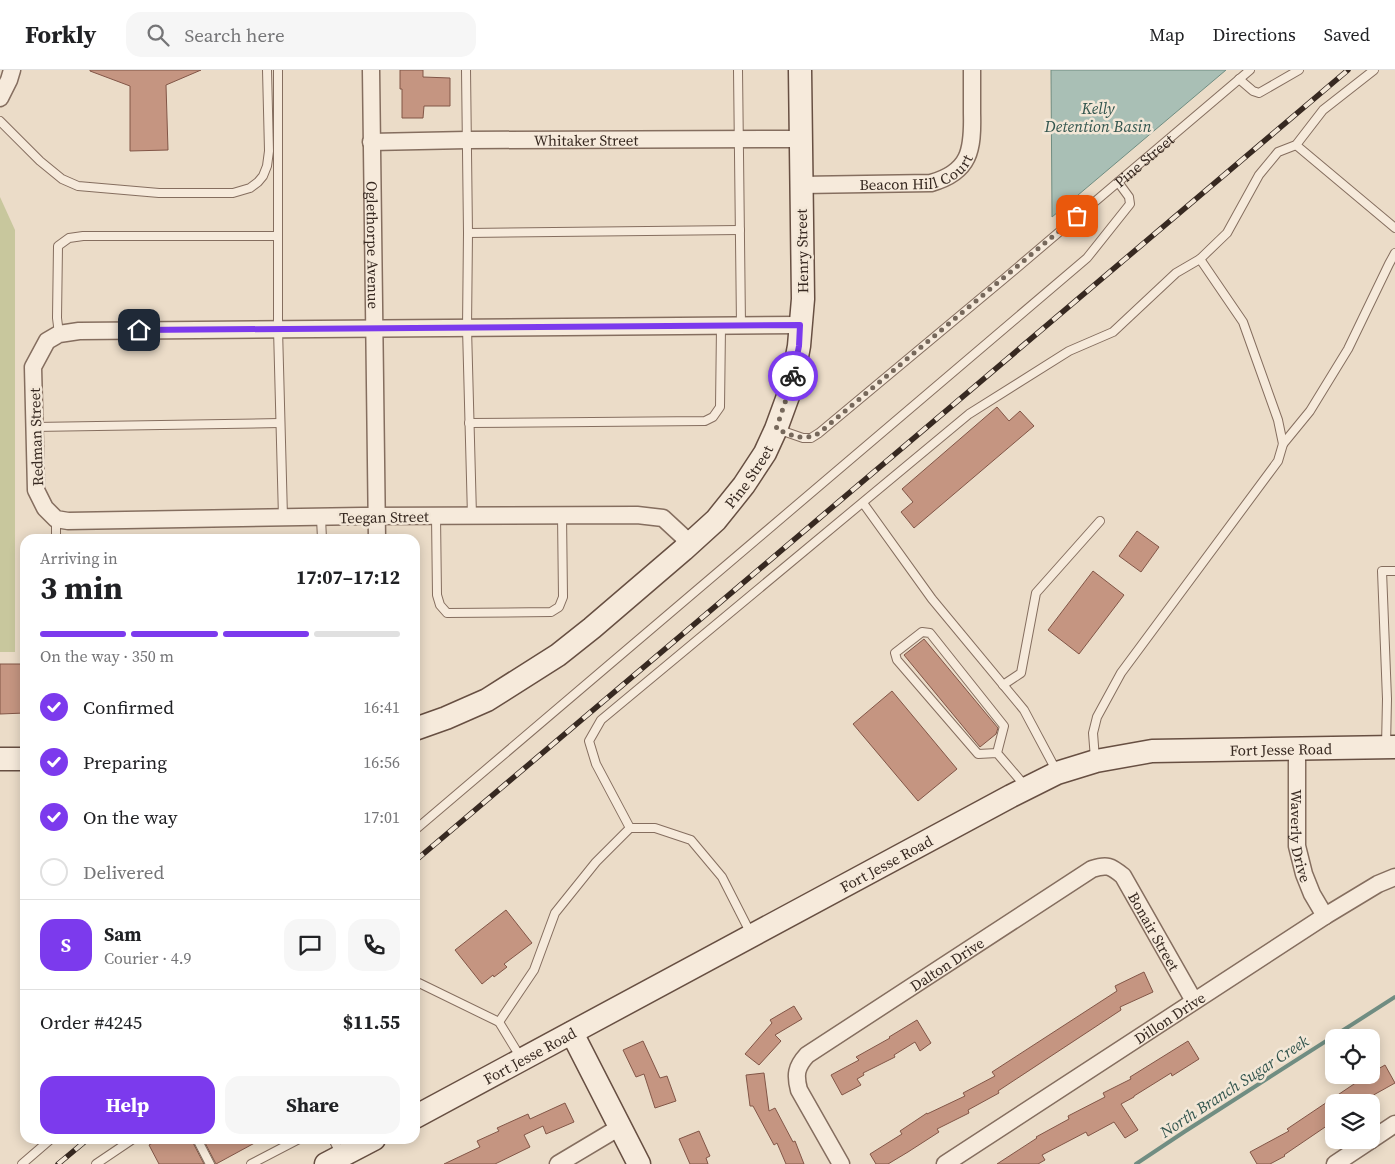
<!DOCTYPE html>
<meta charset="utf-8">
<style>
:root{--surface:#fff;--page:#f6f6f6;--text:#202124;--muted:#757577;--line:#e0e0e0;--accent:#7c3aed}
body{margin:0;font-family:"Source Serif 4",serif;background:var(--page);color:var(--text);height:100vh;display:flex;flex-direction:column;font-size:19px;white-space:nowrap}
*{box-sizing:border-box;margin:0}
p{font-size:16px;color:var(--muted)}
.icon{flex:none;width:28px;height:28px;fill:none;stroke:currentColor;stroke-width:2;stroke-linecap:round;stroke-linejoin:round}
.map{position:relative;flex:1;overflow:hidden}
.side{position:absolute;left:20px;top:464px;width:400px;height:610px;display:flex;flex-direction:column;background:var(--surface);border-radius:15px;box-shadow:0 2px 12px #0003}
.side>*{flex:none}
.controls{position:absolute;left:1325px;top:959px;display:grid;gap:10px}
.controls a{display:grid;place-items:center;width:55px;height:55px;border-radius:10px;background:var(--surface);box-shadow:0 2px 12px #0003;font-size:25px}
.pin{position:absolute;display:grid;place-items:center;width:42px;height:42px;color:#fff;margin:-21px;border-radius:10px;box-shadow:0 2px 8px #0006}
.courier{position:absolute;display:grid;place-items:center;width:50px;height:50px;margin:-25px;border:4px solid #7c3aed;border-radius:50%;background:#fff;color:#222;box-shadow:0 1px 6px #0007}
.summary em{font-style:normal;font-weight:700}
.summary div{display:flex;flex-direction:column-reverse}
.summary{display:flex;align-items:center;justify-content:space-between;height:85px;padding:0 20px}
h1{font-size:32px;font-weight:700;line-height:38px}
.bar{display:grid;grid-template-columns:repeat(4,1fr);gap:8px 5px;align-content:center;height:60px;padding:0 20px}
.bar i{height:6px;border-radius:4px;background:var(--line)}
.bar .on{background:var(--accent)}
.bar p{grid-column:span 4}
.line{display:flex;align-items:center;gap:12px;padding:0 20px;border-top:1px solid var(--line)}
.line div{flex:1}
.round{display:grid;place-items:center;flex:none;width:52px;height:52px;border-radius:15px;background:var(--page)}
ol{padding:0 20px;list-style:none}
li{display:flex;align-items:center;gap:15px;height:55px}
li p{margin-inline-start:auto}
li .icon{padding:5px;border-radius:50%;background:var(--accent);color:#fff;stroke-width:4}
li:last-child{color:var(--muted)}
li i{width:28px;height:28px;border:2px solid var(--line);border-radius:50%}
.action{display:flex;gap:10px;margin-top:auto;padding:10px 20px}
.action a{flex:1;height:58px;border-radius:15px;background:var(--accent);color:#fff;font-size:20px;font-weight:700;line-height:58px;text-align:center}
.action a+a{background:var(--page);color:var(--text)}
header{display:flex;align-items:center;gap:30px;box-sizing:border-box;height:70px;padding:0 25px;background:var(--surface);border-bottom:1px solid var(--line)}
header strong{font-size:24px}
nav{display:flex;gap:28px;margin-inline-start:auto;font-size:18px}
.search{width:350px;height:45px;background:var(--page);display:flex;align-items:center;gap:12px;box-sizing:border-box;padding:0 18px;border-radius:15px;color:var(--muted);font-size:19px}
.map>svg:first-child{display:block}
.green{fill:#c8c79d}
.water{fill:#a9bfb5;stroke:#708d82}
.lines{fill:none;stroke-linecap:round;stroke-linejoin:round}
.stream{stroke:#708d82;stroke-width:4}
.building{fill:#c59581;stroke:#825647}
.lane-casing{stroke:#856e5f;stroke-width:10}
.street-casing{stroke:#856e5f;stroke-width:19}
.secondary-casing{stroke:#674f42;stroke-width:25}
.lane{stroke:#f6eadb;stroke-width:8}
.street{stroke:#f6eadb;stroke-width:16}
.secondary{stroke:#f6eadb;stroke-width:22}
.rail-casing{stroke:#372921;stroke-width:5.5}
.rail{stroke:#f3e7d7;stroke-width:4;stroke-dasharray:11;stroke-linecap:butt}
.done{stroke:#76685b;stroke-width:5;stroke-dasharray:0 9}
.route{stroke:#7c3aed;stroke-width:6}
.labels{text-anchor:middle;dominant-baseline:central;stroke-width:5;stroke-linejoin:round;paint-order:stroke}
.street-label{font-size:15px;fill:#372921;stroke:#f3e7d7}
.water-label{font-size:16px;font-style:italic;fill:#32554e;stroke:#f3e7d7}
</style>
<header>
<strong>Forkly</strong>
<div class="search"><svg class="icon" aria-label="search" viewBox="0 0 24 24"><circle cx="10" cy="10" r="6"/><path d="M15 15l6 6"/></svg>Search here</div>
<nav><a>Map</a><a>Directions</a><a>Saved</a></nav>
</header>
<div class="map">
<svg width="1395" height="1094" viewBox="0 0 1395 1094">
<rect width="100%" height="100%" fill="#ebdcc8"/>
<path class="green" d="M0,127L15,160V582H0Z"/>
<path class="water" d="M1051,0H1226L1052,147Z"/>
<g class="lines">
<path class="stream" d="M1136,1094L1184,1062L1395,927"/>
</g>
<g class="building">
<path d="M90,0H201L166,15L168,80L130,81V16L90,1Z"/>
<path d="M400,0H423V7L450,8V36H424L423,48H402V19H400Z"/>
<path d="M997,337L1009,351L1020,341L1034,356L914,458L901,442L913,432L902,419Z"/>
<path d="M1137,461L1159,477L1141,502L1119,486Z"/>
<path d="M1093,501L1124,525L1079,584L1048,560Z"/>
<path d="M924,569L998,658L996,664L980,677L904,585Z"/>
<path d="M0,594H25V643L0,644Z"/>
<path d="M892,621L957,699L918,731L853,654Z"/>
<path d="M506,840L532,873L504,894L507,897L494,907L493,905L482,914L455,880Z"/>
<path d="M1144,902L1153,922L1120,937L1121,940L998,1021L999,1023L968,1040L969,1043L937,1059L939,1062L908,1082L888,1094H876L870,1084L902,1064L900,1061L927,1043V1044L965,1026L963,1023L995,1006L992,1002L1117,921L1115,916Z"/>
<path d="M794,936L802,949L775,965L781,971L759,995L745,984L772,953L770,950Z"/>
<path d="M917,950L931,973L920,981L915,972L894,985L895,987L863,1003L864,1005L857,1009L861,1015L842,1025L831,1005L859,990L856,987L890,968L889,967Z"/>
<path d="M643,971L660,1008L667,1006L676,1031L655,1038L644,1004L636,1007L623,980Z"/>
<path d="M1188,971L1199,989L1172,1006L1171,1003L1134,1026V1027L1121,1034L1138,1060L1125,1068L1114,1052L1088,1066L1086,1062L1042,1085L1045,1090L1038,1094H997L1037,1068L1036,1067L1069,1049L1068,1046L1105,1027L1103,1023L1131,1009L1130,1007Z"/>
<path d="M1385,995L1395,1013L1361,1032H1334V1051L1284,1085L1285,1086L1270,1094H1257L1250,1082L1289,1061L1287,1059L1360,1010L1368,1005H1371V1003Z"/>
<path d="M764,1003L769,1041L775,1038L793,1072L795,1071L804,1094H786L777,1073L774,1075L753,1036H750L746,1005Z"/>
<path d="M565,1033L574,1052L546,1064L543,1056L524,1065L530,1077L495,1094H444L480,1077L477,1071L499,1061L497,1058L528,1044L530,1049Z"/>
<path d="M699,1061L710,1086L706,1088L708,1094H690L679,1069Z"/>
<path d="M160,1069H191L204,1094H159L149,1075Z"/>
<path d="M203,1069H262L216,1094Z"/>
</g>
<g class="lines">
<defs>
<g id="lane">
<path d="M278,0V259L283,447"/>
<path d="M466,0L468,163L467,258L472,446"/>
<path d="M738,0L741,255"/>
<path d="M1239,9L1253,21L1259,23L1299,0"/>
<path d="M0,51L40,91L62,109L78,116L159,123H233L250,118L258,112L263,106L267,96L269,81L267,0"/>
<path d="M1296,75L1395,158"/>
<path d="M468,163L740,160"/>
<path d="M1200,189L1227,163L1259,105L1278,82L1296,75L1323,40L1374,0"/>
<path d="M59,264L57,248L58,176L69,168L83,166H277"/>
<path d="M469,353L705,351L713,347L720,337L721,257"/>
<path d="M34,357L280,353"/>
<path id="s1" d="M777,359L803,368H811L819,363L1005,208L1250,0"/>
<path d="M1283,374L1310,341L1348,279L1389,194L1395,183"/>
<path d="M863,433L932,529L1024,640L1056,700"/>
<path d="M436,446L437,525L440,535L447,543L551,542L559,537L563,527L562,445"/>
<path d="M321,448L322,469"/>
<path d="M56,449V469"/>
<path d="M1003,615L1021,603L1036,523L1100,451"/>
<path d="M1386,676L1387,629L1382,501H1395"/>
<path d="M997,683L1004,656L930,563L922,562L895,583L897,590L978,684L997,683L1026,717"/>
<path d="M630,758L596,694L589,671L601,650L969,344L1069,281L1113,262L1176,203L1200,189L1243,252L1278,350L1283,374L1278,391L1121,603L1097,647L1093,663L1095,689"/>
<path d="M415,760L1087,188L1130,134L1129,127L1118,112"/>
<path d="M415,913H419L499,952L521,988"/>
<path d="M499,952L534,900L555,843L596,792L630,758H655L691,770L722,807L751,864"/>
<path d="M197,1069L210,1094"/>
<path d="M333,1069L341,1085"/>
<path d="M22,1094L51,1069"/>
<path d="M96,1094L133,1069"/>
<path d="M251,1094L299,1069"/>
</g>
<g id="street">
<path id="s2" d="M371,0L377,469"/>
<path d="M0,28L9,10L12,0"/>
<path id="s3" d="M371,72L467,70L801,69"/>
<path id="s4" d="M801,115L931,113C970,102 973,80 972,43C972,29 972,14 972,0"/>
<path d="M690,473L663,448L637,445L362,446L68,451L56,449L45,438L36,420L33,297L47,271L59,264L79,261L800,255"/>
<path id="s5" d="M1297,678V776L1304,804L1312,824L1325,846"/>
<path d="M1371,1070L1395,1054"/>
<path d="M558,1094L620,1057"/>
<path id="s6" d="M841,1094L799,1020C795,1005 796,997 807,985L1092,799C1107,794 1111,796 1123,806L1194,931"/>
<path id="s7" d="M945,1094L1325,846L1378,814L1395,807"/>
<path d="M1335,1094L1371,1070"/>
</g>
<g id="secondary">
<path id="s8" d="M415,659L446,648L487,630L558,585L592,558L683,480L716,450L744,415L765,383L776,359L791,318L799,276L803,229L800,0"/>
<path d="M0,689H25"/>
<path d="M572,963L639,1094"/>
<path id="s9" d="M415,1047L1011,726L1057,703L1096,691L1152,681L1395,677"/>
<path d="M326,1094L374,1069"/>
</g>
</defs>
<use href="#lane" class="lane-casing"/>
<use href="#street" class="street-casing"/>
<use href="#secondary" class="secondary-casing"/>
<use href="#lane" class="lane"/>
<use href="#street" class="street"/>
<use href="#secondary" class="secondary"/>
<defs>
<g id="rail">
<path d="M415,791L1348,0"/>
<path d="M58,1094L88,1069"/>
</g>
</defs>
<use href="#rail" class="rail-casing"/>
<use href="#rail" class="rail"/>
</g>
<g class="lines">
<path class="done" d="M793,306L790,318L776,359C792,365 803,372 819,363L1077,146"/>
<path class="route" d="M139,260L800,255L799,276L793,306"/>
</g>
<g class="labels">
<g class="street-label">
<text stroke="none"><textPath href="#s3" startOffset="215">Whitaker Street</textPath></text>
<text stroke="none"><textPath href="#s1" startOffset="469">Pine Street</textPath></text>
<text stroke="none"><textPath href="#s4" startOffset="118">Beacon Hill Court</textPath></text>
<text stroke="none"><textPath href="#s2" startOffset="175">Oglethorpe Avenue</textPath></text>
<text transform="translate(802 181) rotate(-91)">Henry Street</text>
<text transform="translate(36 367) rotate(-92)">Redman Street</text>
<text stroke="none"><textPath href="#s8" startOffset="424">Pine Street</textPath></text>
<text transform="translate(384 447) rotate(-1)">Teegan Street</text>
<text stroke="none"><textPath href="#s9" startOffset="955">Fort Jesse Road</textPath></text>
<text stroke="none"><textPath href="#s5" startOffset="88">Waverly Drive</textPath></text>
<text stroke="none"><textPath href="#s9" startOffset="535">Fort Jesse Road</textPath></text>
<text stroke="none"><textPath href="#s6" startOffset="561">Bonair Street</textPath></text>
<text stroke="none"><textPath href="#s6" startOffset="290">Dalton Drive</textPath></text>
<text stroke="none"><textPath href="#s7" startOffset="268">Dillon Drive</textPath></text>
<text stroke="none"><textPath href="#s9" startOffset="130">Fort Jesse Road</textPath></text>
</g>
<g class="water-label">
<text x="1098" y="38">Kelly<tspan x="1098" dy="18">Detention Basin</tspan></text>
<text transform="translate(1234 1016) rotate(-33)">North Branch Sugar Creek</text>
</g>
</g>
</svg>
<div class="controls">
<a><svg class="icon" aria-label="locate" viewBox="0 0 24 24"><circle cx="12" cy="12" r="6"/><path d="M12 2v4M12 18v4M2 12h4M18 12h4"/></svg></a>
<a><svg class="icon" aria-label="layers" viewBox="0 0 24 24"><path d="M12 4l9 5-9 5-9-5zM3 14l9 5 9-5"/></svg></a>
</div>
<div class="pin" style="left:1077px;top:146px;background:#ea580c"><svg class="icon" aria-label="bag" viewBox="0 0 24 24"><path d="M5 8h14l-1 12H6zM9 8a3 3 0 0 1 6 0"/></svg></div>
<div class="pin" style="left:139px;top:260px;background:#1f2937"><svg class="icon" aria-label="home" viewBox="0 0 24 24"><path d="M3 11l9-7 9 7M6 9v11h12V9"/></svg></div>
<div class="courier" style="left:793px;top:306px"><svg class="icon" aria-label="bike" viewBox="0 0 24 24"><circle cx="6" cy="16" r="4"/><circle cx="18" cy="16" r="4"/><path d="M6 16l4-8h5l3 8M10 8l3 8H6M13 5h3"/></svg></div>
<section class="side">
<div class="summary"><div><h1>3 min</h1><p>Arriving in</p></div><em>17:07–17:12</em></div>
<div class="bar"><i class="on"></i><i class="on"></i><i class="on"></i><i></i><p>On the way · 350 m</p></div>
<ol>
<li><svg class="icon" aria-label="check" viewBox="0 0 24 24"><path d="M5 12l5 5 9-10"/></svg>Confirmed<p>16:41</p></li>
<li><svg class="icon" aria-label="check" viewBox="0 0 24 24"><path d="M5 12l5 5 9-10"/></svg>Preparing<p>16:56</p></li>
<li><svg class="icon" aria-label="check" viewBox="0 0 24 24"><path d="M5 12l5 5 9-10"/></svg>On the way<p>17:01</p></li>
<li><i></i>Delivered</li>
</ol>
<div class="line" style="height:90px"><b class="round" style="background:var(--accent);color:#fff">S</b><div><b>Sam</b><p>Courier · 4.9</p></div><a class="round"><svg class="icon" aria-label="chat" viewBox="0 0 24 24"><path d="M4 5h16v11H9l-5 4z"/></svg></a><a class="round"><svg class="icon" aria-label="phone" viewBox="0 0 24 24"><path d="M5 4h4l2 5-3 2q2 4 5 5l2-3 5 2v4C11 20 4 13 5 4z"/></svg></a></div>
<div class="line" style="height:65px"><div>Order #4245</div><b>$11.55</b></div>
<div class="action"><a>Help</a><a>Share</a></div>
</section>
</div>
